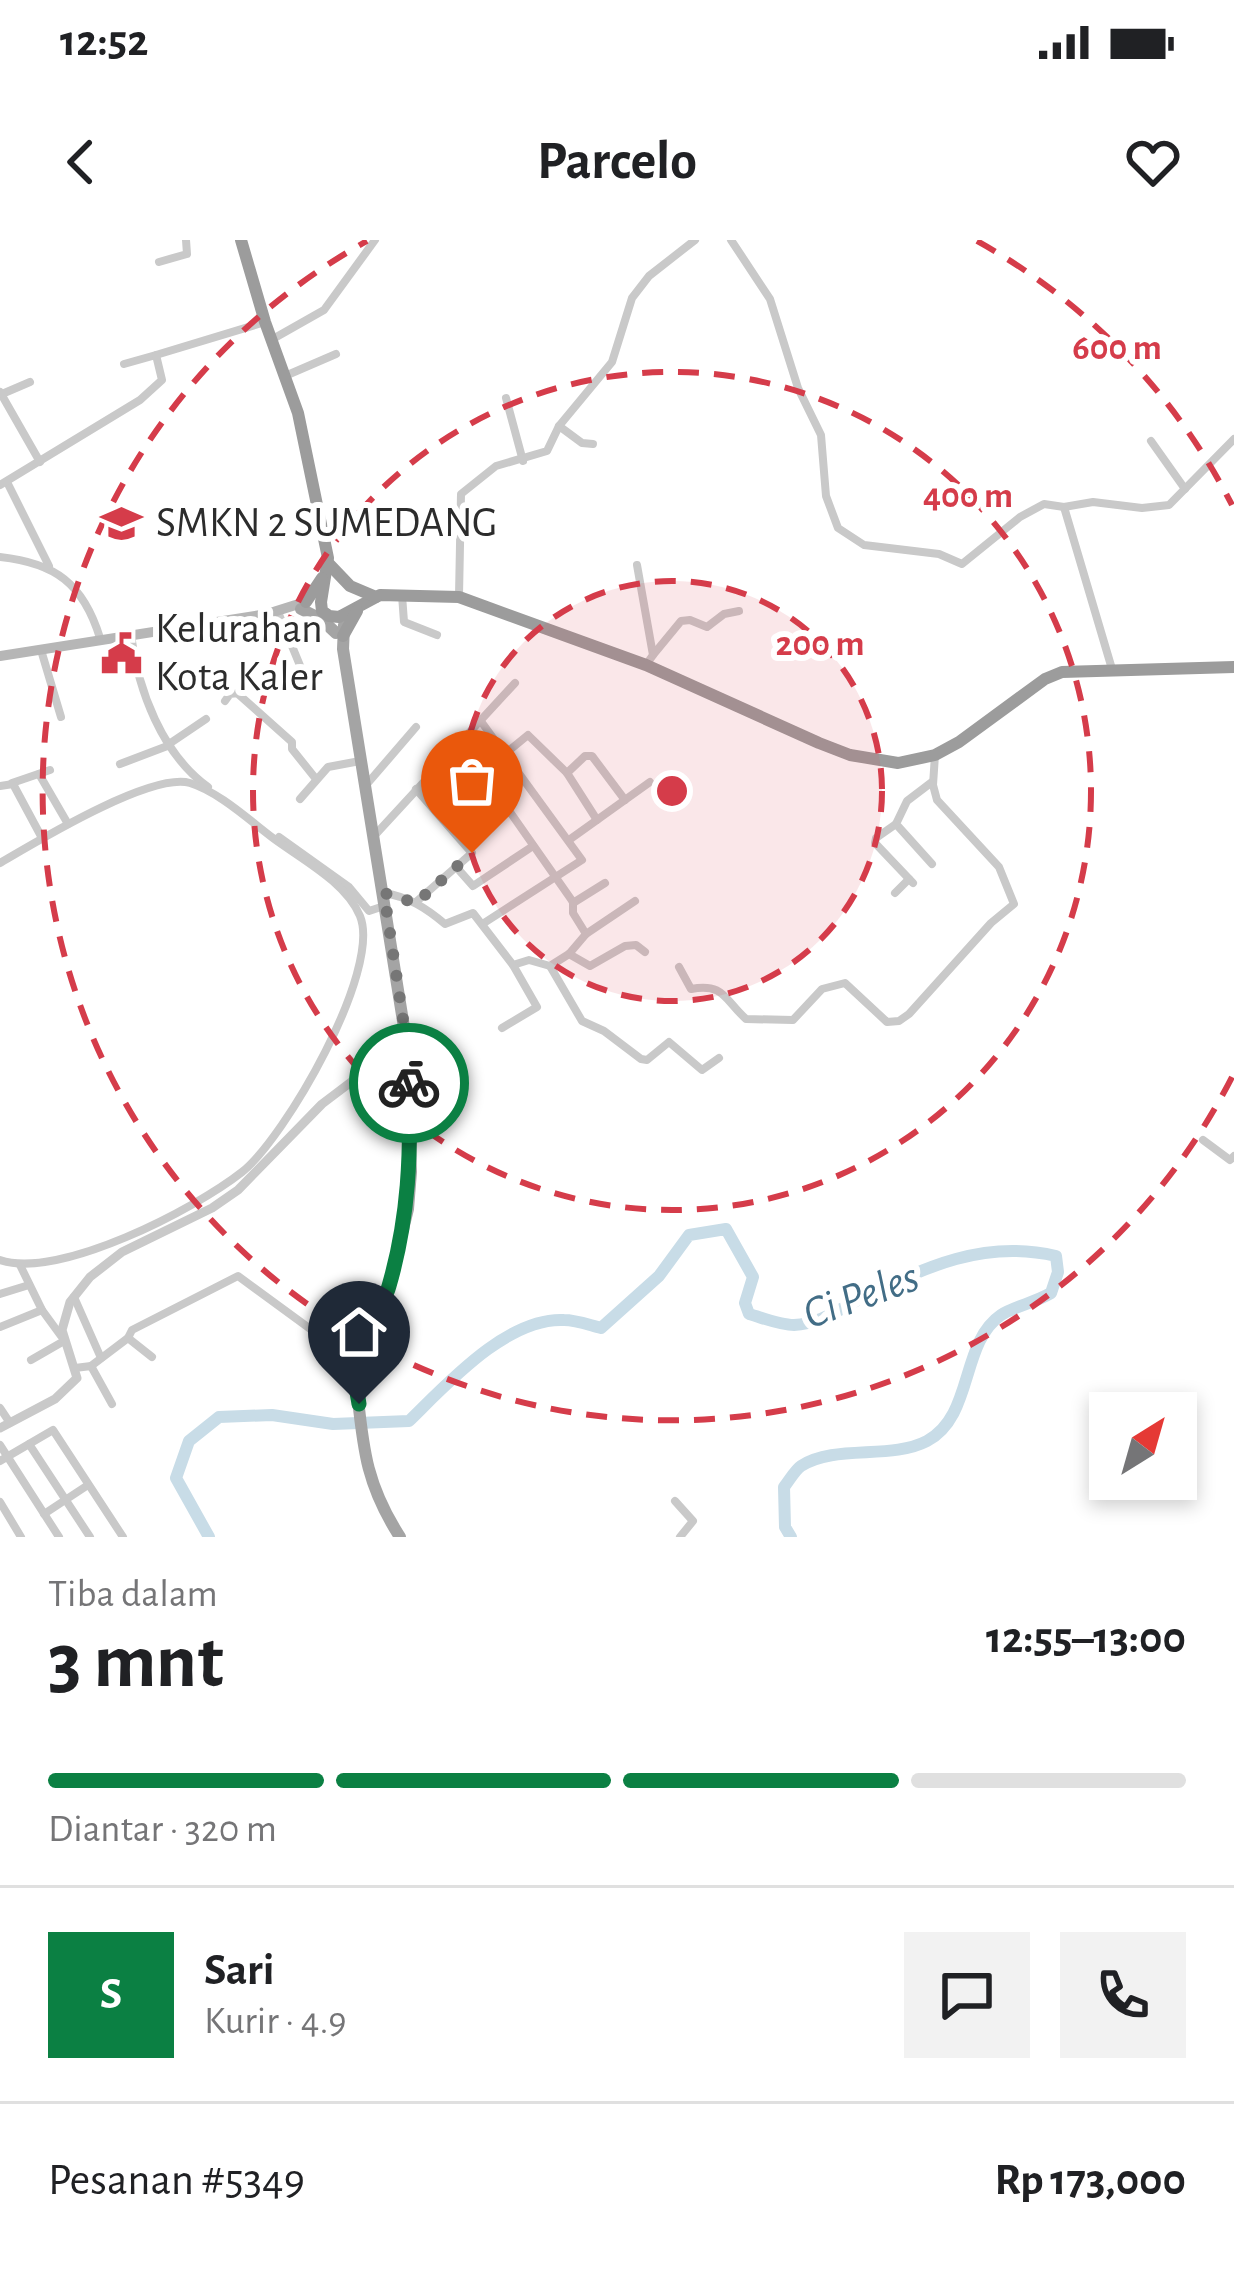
<!DOCTYPE html>
<html lang="id">
<meta charset="utf-8">
<style>
:root{--surface:#fff;--page:#f2f2f2;--text:#202124;--muted:#757577;--line:#e0e0e0;--accent:#0b8043}
body{margin:0;font-family:"Alegreya Sans",sans-serif;background:var(--page);color:var(--text);height:100vh;display:flex;flex-direction:column;font-size:45px;white-space:nowrap}
*{box-sizing:border-box;margin:0}
p{font-size:39px;color:var(--muted)}
.icon{flex:none;width:66px;height:66px;fill:none;stroke:currentColor;stroke-width:2;stroke-linecap:round;stroke-linejoin:round}
.map{position:relative;height:1297px;overflow:hidden}
.drawer{display:flex;flex-direction:column;background:var(--surface);flex:1}
.drawer>*{flex:none}
.needle{width:78px;rotate:37deg}
.buttons{position:absolute;left:1089px;top:1152px;display:grid;gap:24px}
.buttons a{display:grid;place-items:center;width:108px;height:108px;border-radius:0px;background:var(--surface);box-shadow:0 6px 18px #0003;font-size:60px}
.pin{position:absolute;display:grid;place-items:center;width:102px;height:102px;color:#fff;margin:-123px -51px;border-radius:50% 50% 50% 0;rotate:-45deg;box-shadow:0 0 12px #0007}
.pin .icon{rotate:45deg}
.courier{position:absolute;display:grid;place-items:center;width:120px;height:120px;margin:-60px;border:9px solid #0b8043;border-radius:50%;background:#fff;color:#222;box-shadow:0 3px 15px #0007}
.head em{font-style:normal;font-weight:700}
.head div{display:flex;flex-direction:column-reverse}
.head{display:flex;align-items:center;justify-content:space-between;height:204px;padding:0 48px}
h1{font-size:78px;font-weight:700;line-height:90px}
.bar{display:grid;grid-template-columns:repeat(4,1fr);gap:18px 12px;align-content:center;height:144px;padding:0 48px}
.bar i{height:15px;border-radius:9px;background:var(--line)}
.bar .selected{background:var(--accent)}
.bar p{grid-column:span 4}
.line{display:flex;align-items:center;gap:30px;padding:0 48px;border-top:3px solid var(--line)}
.line div{flex:1}
.round{display:grid;place-items:center;flex:none;width:126px;height:126px;border-radius:0px;background:var(--page)}
.status{display:flex;justify-content:space-between;align-items:center;height:84px;padding:0 60px;background:var(--surface);direction:ltr}
.status svg{height:33px;fill:currentColor}
header{display:flex;justify-content:space-between;align-items:center;height:156px;padding:0 48px;background:var(--surface);font-size:54px;font-weight:700}
.map>svg:first-child{display:block}
.lines{fill:none;stroke-linecap:round;stroke-linejoin:round}
.river{stroke:#c8dce7;stroke-width:12}
.minor{stroke:#c9c9c9;stroke-width:8}
.tertiary{stroke:#c9c9c9;stroke-width:9}
.secondary{stroke:#b6b6b6;stroke-width:10}
.primary{stroke:#a4a4a4;stroke-width:12}
.trunk{stroke:#9c9c9c;stroke-width:12}
.done{stroke:#767676;stroke-width:12;stroke-dasharray:0 21.6}
.route{stroke:#0b8043;stroke-width:15}
.ring{fill:none;stroke:#d53c4a;stroke-width:6;stroke-dasharray:21 15}
.labels{text-anchor:middle;dominant-baseline:central;stroke-width:12;stroke-linejoin:round;paint-order:stroke}
.poi-label{font-size:42px;fill:#2c2c2c;stroke:#fff;text-anchor:start}
.water-label{font-size:45px;font-style:italic;fill:#426d86;stroke:#fff}
.centre{fill:#d53c4a;stroke:#fff;stroke-width:6}
.ring-label{font-size:36px;text-anchor:middle;font-weight:bold;fill:#d53c4a;stroke:#fff;stroke-width:12;stroke-linejoin:round;paint-order:stroke}
</style>
<div class="status"><b>12:52</b><svg viewBox="0 0 49 12"><path d="M0 12V9h3v3zM5 12V6h3v6zM10 12V3h3v9zM15 12V0h3v12zM26 1h20v11H26zM47 4h2v5h-2z"/></svg></div>
<header><svg class="icon" aria-label="back" viewBox="0 0 24 24"><path d="M15 5l-7 7 7 7"/></svg>Parcelo<svg class="icon" aria-label="heart" viewBox="0 0 24 24"><path d="M12 20l-8-8c-3-5 5-10 8-4 3-6 11-1 8 4z"/></svg></header>
<div class="map">
<svg width="1234" height="1297" viewBox="0 0 1234 1297">
<rect width="100%" height="100%" fill="#fff"/>
<g class="lines">
<path class="river" d="M209,1297L176,1238L189,1201L219,1177L272,1175L333,1184L409,1181C446,1145 507,1077 564,1080C576,1080 589,1085 601,1088L659,1036L689,995L726,989L753,1037L745,1063L749,1074C763,1078 780,1085 794,1085C819,1084 840,1069 862,1058C926,1027 984,999 1056,1016L1058,1032L1051,1053C1036,1062 1013,1067 1001,1075C960,1103 974,1176 927,1201C891,1220 835,1204 801,1226C795,1230 789,1241 784,1247L785,1287L791,1297"/>
<g class="minor">
<path d="M731,0L770,59L798,148L821,195L826,256L838,288L864,305L939,314L962,324L1020,277L1044,264L1064,267"/>
<path d="M159,22L187,14L186,0"/>
<path d="M271,100L324,70L375,0"/>
<path d="M124,124L156,115"/>
<path d="M285,136L336,114"/>
<path d="M0,152L40,222"/>
<path d="M2,154L30,142"/>
<path d="M506,158L523,221"/>
<path d="M559,186L582,203L593,204"/>
<path d="M1151,201L1185,249"/>
<path d="M7,242L49,326"/>
<path d="M0,245L140,160L162,140L156,115L265,82"/>
<path d="M0,317C55,323 83,343 100,398"/>
<path d="M637,325L653,415L646,425"/>
<path d="M402,355L404,382L437,395"/>
<path d="M459,356L461,254L496,226L547,211L559,186L612,122L632,58L649,36L695,0"/>
<path d="M278,372L308,445"/>
<path d="M131,395C138,450 162,514 208,547"/>
<path d="M41,410L61,477"/>
<path d="M653,415L681,381L690,380L707,387L724,374L739,371"/>
<path d="M1112,429L1064,267L1093,262L1142,268L1169,265L1234,199"/>
<path d="M225,461L230,454L237,453L292,502V509L316,539"/>
<path d="M480,480L582,620L484,683"/>
<path d="M169,504L206,479"/>
<path d="M120,524L170,505"/>
<path d="M475,524L483,532L528,495L567,533L597,580"/>
<path d="M567,533L585,516H592L625,560"/>
<path d="M39,534L68,584"/>
<path d="M932,542L907,561L896,584L932,624"/>
<path d="M12,543L50,530"/>
<path d="M367,544L416,487"/>
<path d="M0,546L13,544L42,598"/>
<path d="M416,549L472,613L416,662"/>
<path d="M300,559L328,527L360,521"/>
<path d="M503,562L573,662V673L586,694L635,661"/>
<path d="M896,584L876,598L875,603L913,643"/>
<path d="M375,595L515,443"/>
<path d="M279,597L349,647L369,671L384,666"/>
<path d="M569,600L650,542"/>
<path d="M0,623C36,602 151,532 190,543C219,552 249,580 273,598C301,619 346,642 360,676C382,730 285,898 242,932C195,969 59,1040 0,1020"/>
<path d="M458,629L473,646L533,606"/>
<path d="M384,653C409,657 426,668 445,684L473,673L513,725L529,720L550,726L569,714L586,694"/>
<path d="M895,653L909,639"/>
<path d="M573,663L605,643"/>
<path d="M569,714L590,726L625,706L636,705L645,712"/>
<path d="M550,726L582,781L604,791L641,819L647,820L669,802L702,830L719,818"/>
<path d="M679,727L691,749C724,743 724,759 746,779L793,780L822,749L845,743L887,782L899,781L909,774L991,683L1014,664L999,627L937,560L933,545L935,515"/>
<path d="M502,788L537,767L513,725"/>
<path d="M1203,900L1230,920L1234,916"/>
<path d="M20,1025L42,1070L61,1096"/>
<path d="M0,1054L29,1045"/>
<path d="M74,1057L101,1118"/>
<path d="M0,1087L42,1070"/>
<path d="M128,1098L132,1090L238,1036L350,1118"/>
<path d="M31,1120L64,1101"/>
<path d="M91,1126L128,1098L152,1117"/>
<path d="M75,1128L91,1126L112,1164"/>
<path d="M0,1168L10,1183"/>
<path d="M29,1204L90,1297"/>
<path d="M0,1205L59,1297"/>
<path d="M0,1221L53,1190L123,1297"/>
<path d="M675,1261L693,1281L680,1297"/>
<path d="M0,1262L21,1297"/>
<path d="M44,1274L88,1245"/>
</g>
<path class="tertiary" d="M0,1188L55,1159L77,1138L62,1090L70,1062L90,1037L122,1012L212,968L238,950L322,864L392,811L407,806"/>
<path class="secondary" d="M0,416L267,374L305,362"/>
<g class="primary">
<path d="M301,369L321,379L336,393"/>
<path d="M344,385L343,409L407,806L411,932L408,969L388,1050L353,1106L350,1118L355,1132C363,1200 362,1238 400,1297"/>
</g>
<g class="trunk">
<path d="M241,0L265,82L298,173L328,318L321,362L322,371L329,376L339,377L380,355L459,357L646,425L819,503L850,515L898,523L935,515L959,502L1045,439L1062,432L1234,427"/>
<path d="M328,323L350,346L376,357"/>
<path d="M306,362L322,338"/>
<path d="M343,396L357,371"/>
</g>
</g>
<g class="lines">
<path class="done" d="M409,843L407,806L384,653L416,663L472,613"/>
<path class="route" d="M359,1164C357,1149 352,1133 350,1118C348,1093 383,1070 389,1046C409,977 411,914 409,843"/>
</g>
<circle cx="672" cy="551" r="210" fill="#d53c4a" fill-opacity=".12"/>
<g class="ring">
<circle cx="672" cy="551" r="210"/>
<circle cx="672" cy="551" r="419"/>
<path d="M1232 837A629 629 0 1 1 367 1M977 1A629 629 0 0 1 1232 265"/>
</g>
<defs>
<symbol id="school-bare" viewBox="-9 -9 18 18"><path d="M0-5L7-2L0 1L-7-2ZM-4 1L0 2.5L4 1V4Q0 6-4 4Z" fill="#d53c4a" stroke="#fff" stroke-width="2.5" paint-order="stroke"/></symbol>
<symbol id="civic-bare" viewBox="-9 -9 18 18"><path d="M-.6-6.5H3V-4.5H.6V-3L4-1V1h2V6H-6V1h2V-1L-.6-3ZM-1.2 2.5V6h2.4V2.5Z" fill="#d53c4a" stroke="#fff" stroke-width="2.5" paint-order="stroke"/></symbol>
</defs>
<g fill-rule="evenodd">
<use href="#school-bare" x="92" y="254" width="59" height="59"/>
<use href="#civic-bare" x="92" y="384" width="59" height="59"/>
</g>
<g class="labels">
<g class="poi-label">
<text x="156" y="283">SMKN 2 SUMEDANG</text>
<text x="155" y="389">Kelurahan<tspan x="155" dy="48">Kota Kaler</tspan></text>
</g>
<g class="water-label">
<text transform="translate(861 1056) rotate(-20)">Ci Peles</text>
</g>
</g>
<circle cx="672" cy="551" r="18" class="centre"/>
<g class="ring-label">
<text x="1117" y="119">600 m</text>
<text x="968" y="267">400 m</text>
<text x="820" y="415">200 m</text>
</g>
</svg>
<div class="buttons">
<a><svg class="needle" viewBox="-14 -14 28 28"><path d="M0-13l5 13h-10z" fill="#e53935"/><path d="M0 13l5-13h-10z" fill="#757577"/></svg></a>
</div>
<div class="pin" style="left:472px;top:613px;background:#ea580c"><svg class="icon" aria-label="bag" viewBox="0 0 24 24"><path d="M5 8h14l-1 12H6zM9 8a3 3 0 0 1 6 0"/></svg></div>
<div class="pin" style="left:359px;top:1164px;background:#1f2937"><svg class="icon" aria-label="home" viewBox="0 0 24 24"><path d="M3 11l9-7 9 7M6 9v11h12V9"/></svg></div>
<div class="courier" style="left:409px;top:843px"><svg class="icon" aria-label="bike" viewBox="0 0 24 24"><circle cx="6" cy="16" r="4"/><circle cx="18" cy="16" r="4"/><path d="M6 16l4-8h5l3 8M10 8l3 8H6M13 5h3"/></svg></div>
</div>
<section class="drawer">
<div class="head"><div><h1>3 mnt</h1><p>Tiba dalam</p></div><em>12:55–13:00</em></div>
<div class="bar"><i class="selected"></i><i class="selected"></i><i class="selected"></i><i></i><p>Diantar · 320 m</p></div>
<div class="line" style="height:216px"><b class="round" style="background:var(--accent);color:#fff">S</b><div><b>Sari</b><p>Kurir · 4.9</p></div><a class="round"><svg class="icon" aria-label="chat" viewBox="0 0 24 24"><path d="M4 5h16v11H9l-5 4z"/></svg></a><a class="round"><svg class="icon" aria-label="phone" viewBox="0 0 24 24"><path d="M5 4h4l2 5-3 2q2 4 5 5l2-3 5 2v4C11 20 4 13 5 4z"/></svg></a></div>
<div class="line" style="height:156px"><div>Pesanan #5349</div><b>Rp 173,000</b></div>
</section>
